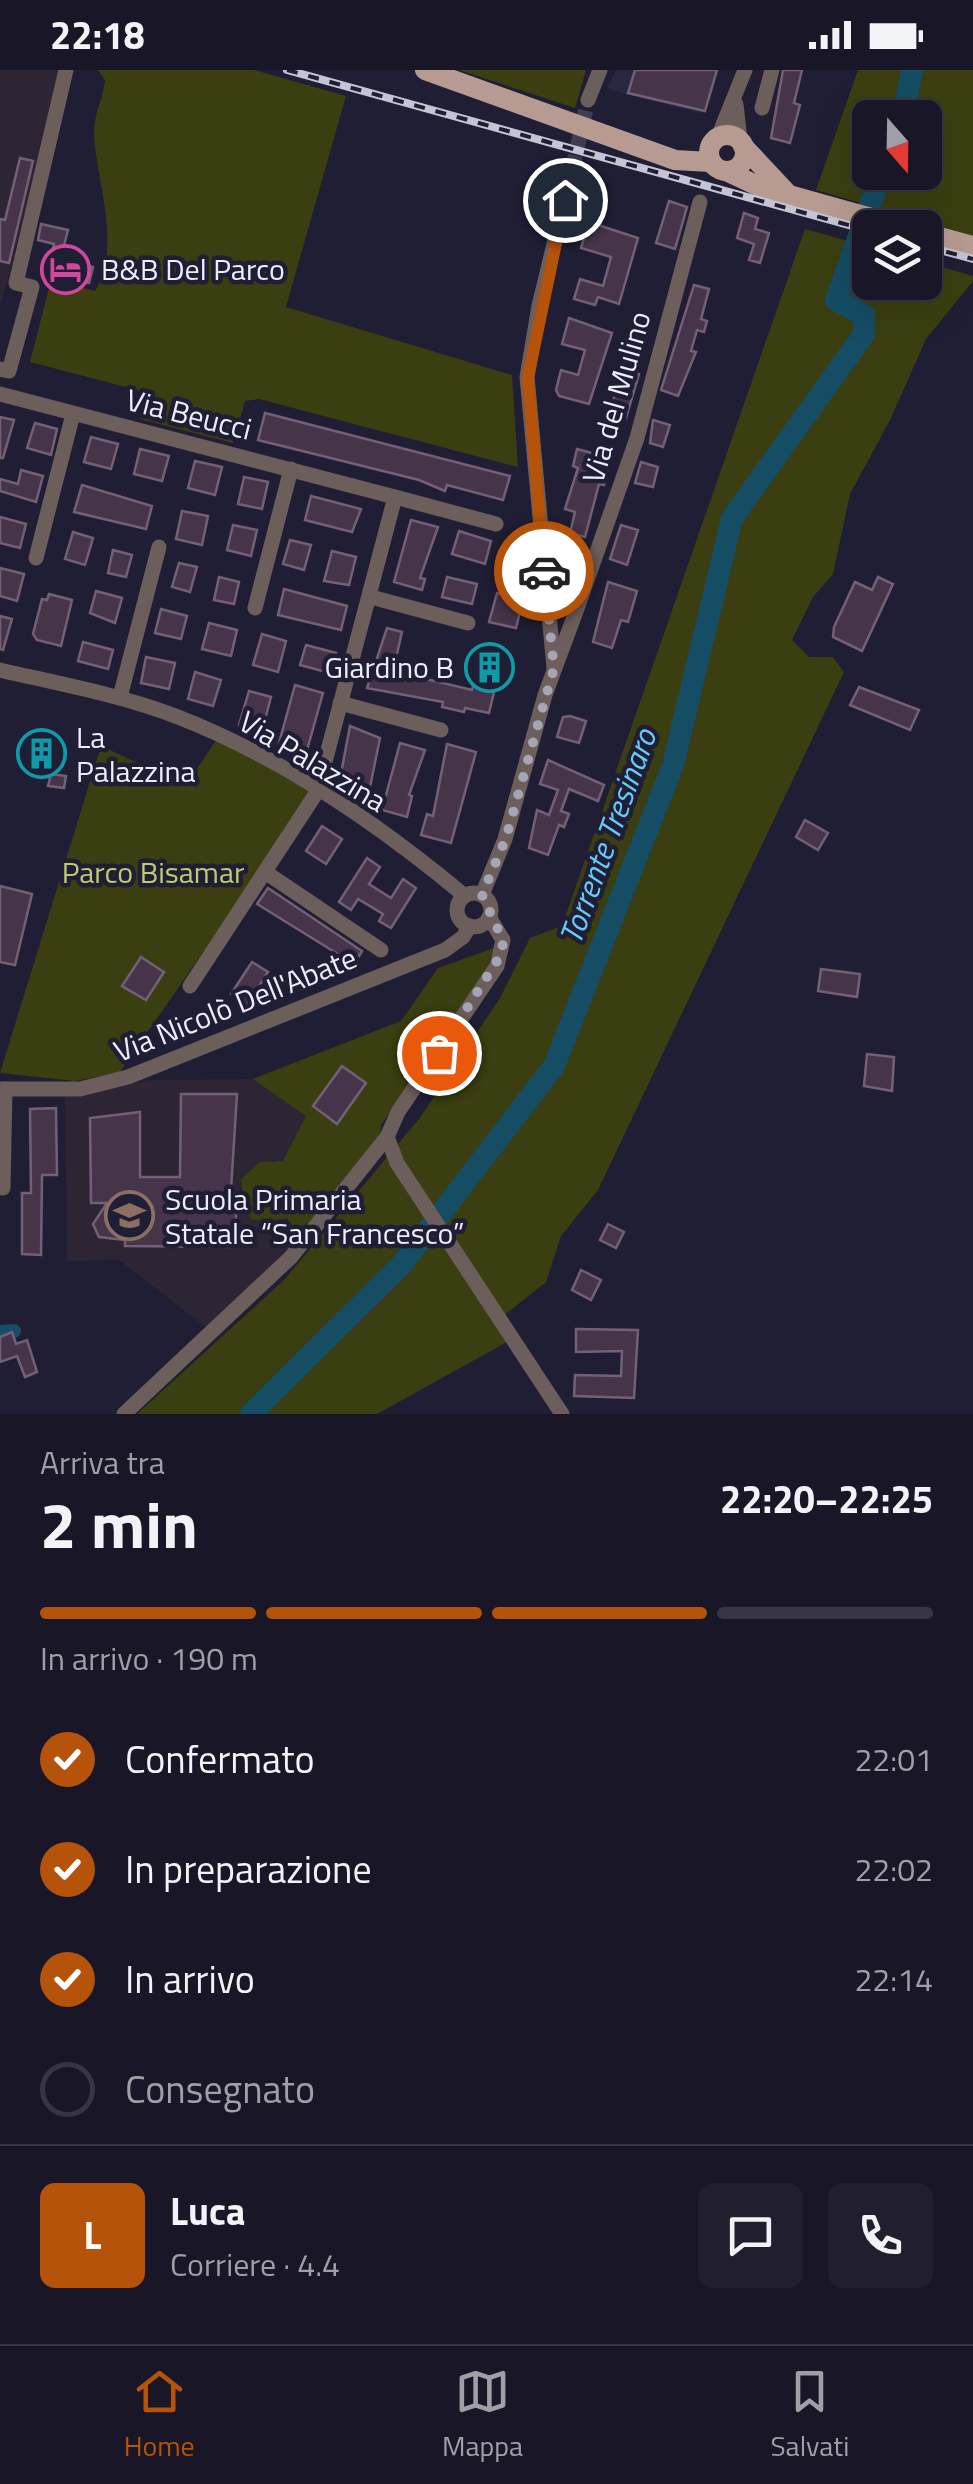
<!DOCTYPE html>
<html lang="it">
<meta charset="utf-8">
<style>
:root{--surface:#181627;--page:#211f2f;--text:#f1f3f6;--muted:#9f9fa7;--line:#363544;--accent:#b45309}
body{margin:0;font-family:"Titillium Web",sans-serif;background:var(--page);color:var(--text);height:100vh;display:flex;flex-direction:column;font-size:38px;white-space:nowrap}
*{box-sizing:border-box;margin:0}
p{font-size:32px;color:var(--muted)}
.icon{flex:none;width:55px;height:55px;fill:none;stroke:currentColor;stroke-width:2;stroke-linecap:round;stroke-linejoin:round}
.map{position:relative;height:1344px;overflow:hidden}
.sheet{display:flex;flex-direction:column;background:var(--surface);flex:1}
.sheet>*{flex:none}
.needle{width:65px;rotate:160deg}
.buttons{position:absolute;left:852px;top:30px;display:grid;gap:20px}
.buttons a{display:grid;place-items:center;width:90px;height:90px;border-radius:15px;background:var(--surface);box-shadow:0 10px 40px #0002,0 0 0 2px var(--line);font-size:50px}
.pin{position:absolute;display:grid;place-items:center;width:85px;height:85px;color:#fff;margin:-42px;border:5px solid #fff;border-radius:50%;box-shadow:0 2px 10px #0007}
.courier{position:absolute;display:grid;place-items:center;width:100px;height:100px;margin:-50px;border:8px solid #b45309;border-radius:50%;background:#fff;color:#222;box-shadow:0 2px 12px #0007}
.head em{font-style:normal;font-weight:700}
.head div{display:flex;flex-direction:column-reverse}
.head{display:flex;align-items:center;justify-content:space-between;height:170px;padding:0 40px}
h1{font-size:65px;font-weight:700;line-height:75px}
.bar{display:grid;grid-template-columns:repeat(4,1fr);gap:15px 10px;align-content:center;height:120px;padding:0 40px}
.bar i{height:12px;border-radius:8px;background:var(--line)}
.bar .selected{background:var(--accent)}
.bar p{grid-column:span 4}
.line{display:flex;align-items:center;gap:25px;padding:0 40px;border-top:2px solid var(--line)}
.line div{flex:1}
.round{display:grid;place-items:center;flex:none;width:105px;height:105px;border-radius:15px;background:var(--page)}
ol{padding:0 40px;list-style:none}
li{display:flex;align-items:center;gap:30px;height:110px}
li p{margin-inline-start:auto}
li .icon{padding:10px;border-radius:50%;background:var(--accent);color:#fff;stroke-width:4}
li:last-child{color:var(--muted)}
li i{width:55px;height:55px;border:5px solid var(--line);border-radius:50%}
.status{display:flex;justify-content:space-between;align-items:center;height:70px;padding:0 50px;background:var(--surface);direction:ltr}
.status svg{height:28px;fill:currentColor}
.tab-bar{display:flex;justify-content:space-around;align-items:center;height:140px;border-top:2px solid var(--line);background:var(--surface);font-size:28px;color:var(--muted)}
.tab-bar a{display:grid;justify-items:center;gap:5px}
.tab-bar .selected{color:var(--accent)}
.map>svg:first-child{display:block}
.built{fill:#292642}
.education{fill:#2d2534}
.green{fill:#3a3e10;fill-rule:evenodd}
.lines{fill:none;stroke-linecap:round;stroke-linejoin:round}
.canal{stroke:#144d64;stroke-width:14}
.river{stroke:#144d64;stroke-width:22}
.building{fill:#46354a;stroke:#736077;stroke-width:2.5}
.minor-tunnel{stroke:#3f3d52;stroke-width:15;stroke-dasharray:15 8;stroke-linecap:butt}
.minor{stroke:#6c5e5a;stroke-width:15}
.major{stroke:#b79b92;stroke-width:20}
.rail-casing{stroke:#c4c4d4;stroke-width:8}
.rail{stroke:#201e34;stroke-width:4;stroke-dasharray:11;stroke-linecap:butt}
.done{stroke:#a5a5b6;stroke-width:10;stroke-dasharray:0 18}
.route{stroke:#b45309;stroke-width:12}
.labels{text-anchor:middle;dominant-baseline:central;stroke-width:9;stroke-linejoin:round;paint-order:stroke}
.poi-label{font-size:30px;fill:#ededfc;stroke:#201e34;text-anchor:start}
.street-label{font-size:30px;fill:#ededfc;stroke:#201e34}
.park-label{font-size:30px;fill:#c0ca6f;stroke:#201e34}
.water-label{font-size:32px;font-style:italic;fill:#65ccfa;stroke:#201e34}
</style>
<div class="status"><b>22:18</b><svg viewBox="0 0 49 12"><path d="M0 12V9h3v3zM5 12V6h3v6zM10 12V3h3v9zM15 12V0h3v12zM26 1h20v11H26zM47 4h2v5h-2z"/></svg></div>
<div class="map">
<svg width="973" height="1344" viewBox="0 0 973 1344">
<rect width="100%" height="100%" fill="#201e34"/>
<path class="built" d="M616,0H717L703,44L607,19Z"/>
<g class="education">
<path d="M0,0H62L0,238Z"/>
<path d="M253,1009L307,1045L283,1092L271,1090L241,1108L240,1125L272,1153L287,1148L299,1168L207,1258L119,1190L67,1191L65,1026L150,1010Z"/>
</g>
<g class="green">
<path d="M98,0H254L346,26L286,237L512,305L518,397L259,329L245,331L233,373L140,349L145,322L30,292L51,210L95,221C122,177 97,113 94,65C93,46 103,29 105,10Z"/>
<path d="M459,0H586L575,38Z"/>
<path d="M858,0H973V166L816,120ZM870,48H925V102H870Z"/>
<path d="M805,159L870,177V212H925V192L973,206V211L926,269L890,350L850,424L833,504L813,527L792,570L809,587H833L844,602L598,1120L561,1166L546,1212L497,1251L507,1272L377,1344H137L284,1210L419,1049L500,928L530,868L562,856Z"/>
<path d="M217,669L313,723L120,1002L75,1011L0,1003L101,676L186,715Z"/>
<path d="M494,878L489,895L381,1055L380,1067L299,1168L287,1148L272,1153L251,1149L243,1136L241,1109L260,1092L283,1091L306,1046L253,1009L401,951L438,898Z"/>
</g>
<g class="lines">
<path class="canal" d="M0,1262L14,1261"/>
<g class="river">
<path d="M903,48L912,0"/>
<path d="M251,1344L402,1194L554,996L673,695L732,448L864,264V245L836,230L882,102"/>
</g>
</g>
<g class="building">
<path d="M635,0H717L705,41L628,23Z"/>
<path d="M783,0H802L794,33L800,35L790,73L771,68Z"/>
<path d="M20,88L33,91L9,193L0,191V149L5,150Z"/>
<path d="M669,131L687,137L675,179L656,173Z"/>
<path d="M744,143L758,148L755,159L769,163L760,193L749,190L754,174L737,168Z"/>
<path d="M589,152L638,168L619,234L598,227L595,235L574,229L580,209L603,216L611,187L581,178Z"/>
<path d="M41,154L68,160L61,187L93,197L89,213L47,203L54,174L38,170Z"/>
<path d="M694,215L709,219L701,249L707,251L704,262L697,260L691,281L696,282L678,326L661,320Z"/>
<path d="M569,248L612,263L589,334L559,326L556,320L561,300L578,305L585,280L562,274Z"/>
<path d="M623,299L639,304L626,348L609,343Z"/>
<path d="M265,343L510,406L503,430L447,415L445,421L419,410L258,370Z"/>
<path d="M0,347L14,350L3,388H0Z"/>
<path d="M653,350L670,355L663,377L650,373Z"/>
<path d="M35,353L57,359L51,385L27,378Z"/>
<path d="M91,367L118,374L111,399L84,392Z"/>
<path d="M140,379L169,386L162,411L134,404Z"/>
<path d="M577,379L611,388L604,415L599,414L585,467L570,463L575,442L565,439L578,398L573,396Z"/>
<path d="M195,391L222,397L215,425L188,418Z"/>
<path d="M641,392L658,397L653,417L635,413Z"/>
<path d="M21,400L43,406L36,432L0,421V409L18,414Z"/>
<path d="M244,407L268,412L262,439L238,434Z"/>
<path d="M82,415L152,436L146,459L74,442Z"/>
<path d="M311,426L361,439L352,462L305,450Z"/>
<path d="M182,441L208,446L202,475L176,469Z"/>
<path d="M0,447L26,454L20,478L0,473Z"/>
<path d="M411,450L438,457L420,508L425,509L422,520L394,512Z"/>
<path d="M233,455L257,460L251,486L227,480Z"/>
<path d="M621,455L638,460L627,495L610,489Z"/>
<path d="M459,461L491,471L485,494L452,484Z"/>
<path d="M73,462L93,468L85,495L65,489Z"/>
<path d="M290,470L311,475L304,500L283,494Z"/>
<path d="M113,480L132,485L126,507L108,503Z"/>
<path d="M332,481L356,487L349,515L324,511Z"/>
<path d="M179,493L197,497L190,522L172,517Z"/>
<path d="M0,498L24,504L17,531L0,526Z"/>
<path d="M219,507L239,512L234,534L214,530Z"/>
<path d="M447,507L477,514L472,534L442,527Z"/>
<path d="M878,507L893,514L862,581L833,567L834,557L855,512L872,520Z"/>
<path d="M608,512L637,521L628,552L621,550L612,578L593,572Z"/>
<path d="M284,519L347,536L341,560L278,545Z"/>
<path d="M96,521L122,528L115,553L90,543Z"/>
<path d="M497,523L523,530L516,558L489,552Z"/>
<path d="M49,524L72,530L61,576L37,570L33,564L42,529L47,530Z"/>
<path d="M161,539L187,546L181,569L155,563Z"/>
<path d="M0,546L12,549L3,580L0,579Z"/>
<path d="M209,553L237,560L231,586L202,579Z"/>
<path d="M387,558L402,562L393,601L472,620L481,584L485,585L487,576L504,580L489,643L465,638L464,642L442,637L443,632L367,618Z"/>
<path d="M262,564L286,571L278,602L253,595Z"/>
<path d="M83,572L113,580L108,599L78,591Z"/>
<path d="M306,575L336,583L330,603L300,595Z"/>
<path d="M146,587L175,593L169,619L141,613Z"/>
<path d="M195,602L221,610L213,636L188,629Z"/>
<path d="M295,615L323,623L307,680L279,673Z"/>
<path d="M859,617L919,640L910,660L850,635Z"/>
<path d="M249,621L271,627L262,661L239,655Z"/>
<path d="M570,646L586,651L579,673L557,667L563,647Z"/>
<path d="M350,656L380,668L368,727L339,714Z"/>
<path d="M28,667L60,674L55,700L22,694Z"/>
<path d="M400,673L425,680L409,725L412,726L407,747L382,740Z"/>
<path d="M447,674L476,682L451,773L421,765L427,744L433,746Z"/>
<path d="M548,690L604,715L598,731L569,719L561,741L569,744L564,757L559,755L548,785L529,778L537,740L549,745L558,720L540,714Z"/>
<path d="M51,704L66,706L64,718L48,716Z"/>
<path d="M805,750L828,763L818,780L796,767Z"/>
<path d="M322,756L342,769L326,794L306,781Z"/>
<path d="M367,788L380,797L369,814L391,828L403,809L416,818L391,858L379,851L383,844L358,829L351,840L339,832Z"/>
<path d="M0,816L32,824L15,895L0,892Z"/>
<path d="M268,818L362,881L354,894L257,834Z"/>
<path d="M141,887L164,902L146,930L122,916Z"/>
<path d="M252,892L268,902L247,935L231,924Z"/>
<path d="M821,899L860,904L857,927L818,921Z"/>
<path d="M867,984L894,987L892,1021L864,1016Z"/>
<path d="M342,996L366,1013L337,1054L313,1036Z"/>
<path d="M181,1024H237L230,1136H236V1177L125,1176V1170L99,1167L93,1154L107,1133H91L90,1048L140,1042V1107H180Z"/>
<path d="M56,1038L57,1105H42L41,1185L22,1184V1123H31L30,1039Z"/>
<path d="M608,1154L624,1162L616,1178L600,1170Z"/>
<path d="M581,1200L601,1210L591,1230L572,1220Z"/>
<path d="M576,1259L638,1260L634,1328L574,1326L575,1305L621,1306L622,1281L576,1282Z"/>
<path d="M12,1262L16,1274L27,1270L37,1302L25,1307L17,1286L0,1292V1267Z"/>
</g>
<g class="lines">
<path class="minor-tunnel" d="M572,100L588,30"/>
<g class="minor">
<path d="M588,30L600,0"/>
<path d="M736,34L740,71"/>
<path d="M762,38L772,0"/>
<path d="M718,67L745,0"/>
<path d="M0,299L9,301L32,217L16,213L66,0"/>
<path d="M0,324L395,427L317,722L190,916"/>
<path d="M395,427L496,454"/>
<path d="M36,488L73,344"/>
<path d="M371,527L468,553"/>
<path d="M578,536L637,368L700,132"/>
<path d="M255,538L291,399"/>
<path d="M554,598L527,307L539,236L572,100"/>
<path d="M0,600C60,614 121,625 178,647C281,687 381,756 465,826"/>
<path d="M120,627L159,477"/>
<path d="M340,633L441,660"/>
<path d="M268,804L381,880"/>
<circle cx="474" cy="840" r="17"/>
<path d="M482,825L505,769L545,625L578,536L548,539"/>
<path d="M0,1019H80L128,1007L445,880L463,867L470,856"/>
<path d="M387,1067L397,1093L562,1344"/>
<path d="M3,1118L5,1019"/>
<path d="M124,1344L291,1187L387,1067L398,1042L497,896L503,870L489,847"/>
</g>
<g class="major">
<path d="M425,0L675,90L710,92"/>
<circle cx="727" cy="83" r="18"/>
<path d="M743,76L787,123"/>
<path d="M726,101L760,117L907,158"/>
<path d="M925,163L973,176"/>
</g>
<defs>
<g id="rail">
<path d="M287,0L870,161"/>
<path d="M925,176L973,189"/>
</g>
</defs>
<use href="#rail" class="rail-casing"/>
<use href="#rail" class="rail"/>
</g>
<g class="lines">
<path class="done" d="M439,983L502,883L503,870L482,825L506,768L554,598L544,501"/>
<path class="route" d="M544,501L528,307L565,130"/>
</g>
<defs>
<symbol id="hotel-ring" viewBox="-11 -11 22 22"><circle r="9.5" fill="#201e34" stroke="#d1479c" stroke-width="1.5"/><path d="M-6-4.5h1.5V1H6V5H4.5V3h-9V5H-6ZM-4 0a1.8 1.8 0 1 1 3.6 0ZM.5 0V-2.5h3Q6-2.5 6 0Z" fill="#d1479c"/></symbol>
<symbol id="building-ring" viewBox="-11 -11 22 22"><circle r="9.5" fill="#201e34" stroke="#0f9aa8" stroke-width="1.5"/><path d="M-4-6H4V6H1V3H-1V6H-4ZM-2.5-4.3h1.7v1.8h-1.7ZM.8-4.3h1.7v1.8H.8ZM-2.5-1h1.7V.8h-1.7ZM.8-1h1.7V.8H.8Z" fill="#0f9aa8"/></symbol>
<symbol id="school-ring" viewBox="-11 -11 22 22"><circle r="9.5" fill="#201e34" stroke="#8d6e63" stroke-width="1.5"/><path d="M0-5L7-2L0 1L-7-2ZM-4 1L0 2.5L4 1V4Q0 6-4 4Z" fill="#8d6e63"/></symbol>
</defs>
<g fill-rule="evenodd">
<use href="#hotel-ring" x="38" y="172" width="55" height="55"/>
<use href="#building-ring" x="462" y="570" width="55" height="55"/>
<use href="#building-ring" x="14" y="656" width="55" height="55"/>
<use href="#school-ring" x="102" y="1118" width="55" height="55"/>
</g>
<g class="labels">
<g class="poi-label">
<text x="101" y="199">B&amp;B Del Parco</text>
<text x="454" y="597" text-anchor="end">Giardino B</text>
<text x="76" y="667">La<tspan x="76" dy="34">Palazzina</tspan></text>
<text x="165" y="1129">Scuola Primaria<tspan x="165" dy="34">Statale “San Francesco”</tspan></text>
</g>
<g class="street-label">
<text transform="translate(616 327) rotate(-74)">Via del Mulino</text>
<text transform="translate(189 344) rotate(14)">Via Beucci</text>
<text transform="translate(313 691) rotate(31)">Via Palazzina</text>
<text transform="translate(235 934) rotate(-22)">Via Nicolò Dell'Abate</text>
</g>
<g class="park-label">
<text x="153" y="802">Parco Bisamar</text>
</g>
<g class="water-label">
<text transform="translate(607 766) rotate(-70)">Torrente Tresinaro</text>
</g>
</g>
</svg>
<div class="buttons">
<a><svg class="needle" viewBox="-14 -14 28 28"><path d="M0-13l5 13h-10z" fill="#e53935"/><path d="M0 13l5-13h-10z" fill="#9f9fa7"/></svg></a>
<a><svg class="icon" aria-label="layers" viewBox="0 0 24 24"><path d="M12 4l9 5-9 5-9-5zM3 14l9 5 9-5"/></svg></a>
</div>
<div class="pin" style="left:439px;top:983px;background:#ea580c"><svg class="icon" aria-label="bag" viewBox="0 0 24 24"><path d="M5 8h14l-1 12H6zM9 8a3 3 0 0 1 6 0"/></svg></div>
<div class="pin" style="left:565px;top:130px;background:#1f2937"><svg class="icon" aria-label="home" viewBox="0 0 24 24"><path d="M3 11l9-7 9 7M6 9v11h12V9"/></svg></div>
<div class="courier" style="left:544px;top:501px"><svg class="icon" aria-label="car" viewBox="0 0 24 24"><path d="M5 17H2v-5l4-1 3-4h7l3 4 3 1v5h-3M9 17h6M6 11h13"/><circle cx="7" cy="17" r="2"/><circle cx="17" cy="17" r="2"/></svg></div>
</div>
<section class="sheet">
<div class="head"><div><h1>2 min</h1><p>Arriva tra</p></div><em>22:20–22:25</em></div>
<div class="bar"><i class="selected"></i><i class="selected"></i><i class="selected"></i><i></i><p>In arrivo · 190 m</p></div>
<ol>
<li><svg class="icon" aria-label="check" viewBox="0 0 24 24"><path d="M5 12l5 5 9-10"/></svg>Confermato<p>22:01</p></li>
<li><svg class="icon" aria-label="check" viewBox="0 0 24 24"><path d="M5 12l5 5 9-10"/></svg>In preparazione<p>22:02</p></li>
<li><svg class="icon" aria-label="check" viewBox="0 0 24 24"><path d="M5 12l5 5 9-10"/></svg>In arrivo<p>22:14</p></li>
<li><i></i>Consegnato</li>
</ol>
<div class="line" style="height:180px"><b class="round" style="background:var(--accent);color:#fff">L</b><div><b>Luca</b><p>Corriere · 4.4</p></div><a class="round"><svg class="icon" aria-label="chat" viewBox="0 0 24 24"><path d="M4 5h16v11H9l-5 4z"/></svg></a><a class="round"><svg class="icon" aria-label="phone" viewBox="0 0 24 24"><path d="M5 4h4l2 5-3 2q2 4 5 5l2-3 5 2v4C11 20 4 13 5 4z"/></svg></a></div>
</section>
<nav class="tab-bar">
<a class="selected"><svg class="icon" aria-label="home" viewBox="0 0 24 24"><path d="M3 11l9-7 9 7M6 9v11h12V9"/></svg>Home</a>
<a><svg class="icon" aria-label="map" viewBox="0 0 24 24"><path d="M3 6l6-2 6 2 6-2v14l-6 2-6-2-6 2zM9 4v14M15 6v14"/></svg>Mappa</a>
<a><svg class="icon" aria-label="saved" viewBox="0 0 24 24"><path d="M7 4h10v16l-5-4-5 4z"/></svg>Salvati</a>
</nav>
